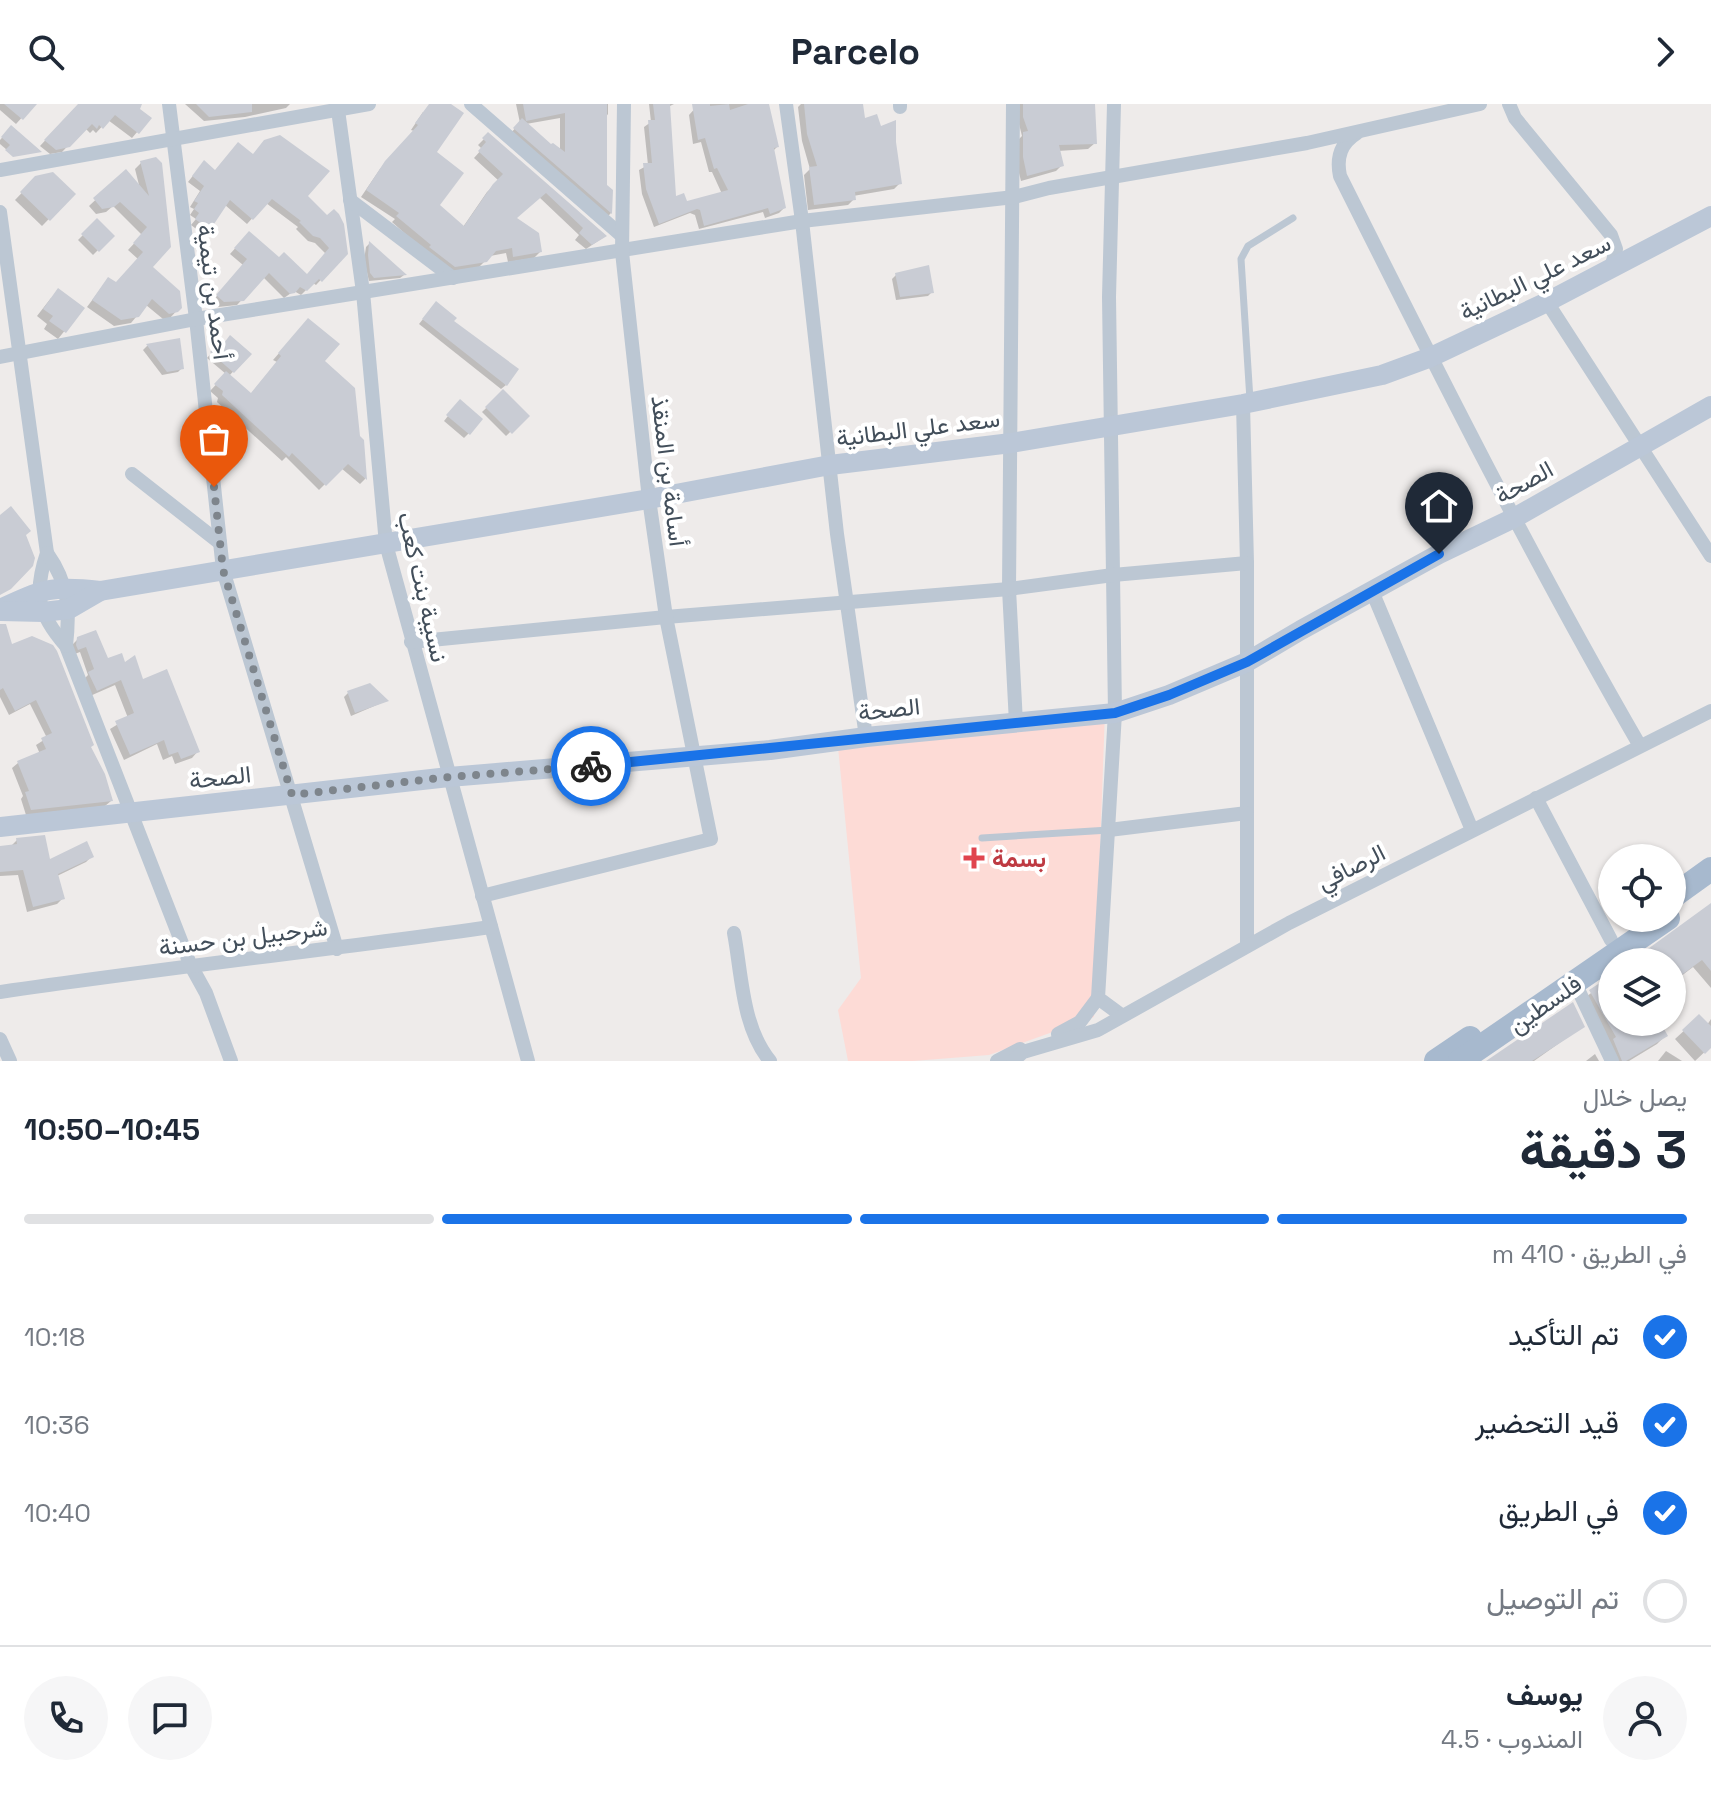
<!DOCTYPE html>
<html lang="ar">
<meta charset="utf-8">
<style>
:root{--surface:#fff;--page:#f6f6f7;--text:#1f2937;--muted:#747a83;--line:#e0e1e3;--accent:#1a73e8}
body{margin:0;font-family:"Space Grotesk",Vazirmatn,sans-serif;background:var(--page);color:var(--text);direction:rtl;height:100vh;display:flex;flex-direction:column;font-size:30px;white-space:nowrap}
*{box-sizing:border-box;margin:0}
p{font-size:26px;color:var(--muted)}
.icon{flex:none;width:44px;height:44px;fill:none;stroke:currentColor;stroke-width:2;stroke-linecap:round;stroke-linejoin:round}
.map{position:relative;height:957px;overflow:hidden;direction:ltr}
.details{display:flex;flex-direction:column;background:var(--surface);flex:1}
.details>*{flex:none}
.tools{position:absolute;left:1598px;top:740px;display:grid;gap:16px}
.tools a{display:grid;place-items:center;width:88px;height:88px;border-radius:50%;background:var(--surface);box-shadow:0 2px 6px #0004;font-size:40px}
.pin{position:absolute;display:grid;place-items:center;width:68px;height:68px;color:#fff;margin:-82px -34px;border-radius:50% 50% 50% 0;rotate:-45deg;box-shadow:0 0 8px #0007}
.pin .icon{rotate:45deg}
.courier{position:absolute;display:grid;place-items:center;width:80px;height:80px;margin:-40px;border:6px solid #1a73e8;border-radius:50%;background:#fff;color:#222;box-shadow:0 2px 10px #0007}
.headline em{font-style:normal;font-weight:700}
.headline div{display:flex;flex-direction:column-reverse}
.headline{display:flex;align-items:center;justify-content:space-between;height:136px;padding:0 24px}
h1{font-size:52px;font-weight:700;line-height:60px}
.bar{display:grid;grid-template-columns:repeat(4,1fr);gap:12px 8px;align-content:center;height:96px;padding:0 24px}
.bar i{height:10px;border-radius:6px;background:var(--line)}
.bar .on{background:var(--accent)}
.bar p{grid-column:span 4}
.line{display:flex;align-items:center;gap:20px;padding:0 24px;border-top:2px solid var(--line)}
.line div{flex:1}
.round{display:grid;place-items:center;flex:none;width:84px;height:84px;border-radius:42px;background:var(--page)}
ol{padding:0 24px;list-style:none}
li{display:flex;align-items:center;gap:24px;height:88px}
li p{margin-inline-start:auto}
li .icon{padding:8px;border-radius:50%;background:var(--accent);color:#fff;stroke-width:4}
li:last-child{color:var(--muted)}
li i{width:44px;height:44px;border:4px solid var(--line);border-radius:50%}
header{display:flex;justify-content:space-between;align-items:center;height:104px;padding:0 24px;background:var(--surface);font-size:36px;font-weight:700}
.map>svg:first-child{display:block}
.medical{fill:#fddbd6}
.shadow{fill:#0003;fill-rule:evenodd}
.building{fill:#c9ccd4}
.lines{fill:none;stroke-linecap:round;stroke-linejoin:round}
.service{stroke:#bcc7d3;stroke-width:7}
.minor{stroke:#bcc7d3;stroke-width:14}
.secondary{stroke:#bbc7d7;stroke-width:20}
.primary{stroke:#a7b9ce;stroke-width:24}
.done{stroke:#7e858c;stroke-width:8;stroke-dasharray:0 14.4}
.route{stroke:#1a73e8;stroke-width:10}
.health-dot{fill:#e0444e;stroke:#fff;stroke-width:3}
.labels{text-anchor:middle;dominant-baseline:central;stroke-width:8;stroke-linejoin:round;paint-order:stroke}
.street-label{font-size:24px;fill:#424e5a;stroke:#fff}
.health-label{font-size:24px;font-weight:bold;fill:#be3a42;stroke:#fff;text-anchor:start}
</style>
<header><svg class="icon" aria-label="forward" viewBox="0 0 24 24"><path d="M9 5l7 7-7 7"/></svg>Parcelo<svg class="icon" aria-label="search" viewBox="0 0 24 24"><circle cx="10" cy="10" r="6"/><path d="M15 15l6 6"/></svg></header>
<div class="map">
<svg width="1711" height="957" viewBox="0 0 1711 957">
<rect width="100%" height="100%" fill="#eeebea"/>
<path class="medical" d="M1105,607L1094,913L989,951L913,957H848L838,906L861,874L837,633Z"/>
<g class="shadow">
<path d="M0,0H34L16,20L0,6Z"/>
<path d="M79,0H131L149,14L132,34L108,16L96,29L93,26L90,29L85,24L62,48L50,50L40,42Z"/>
<path d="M185,0H290L286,4L245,13L204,17Z"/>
<path d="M516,0H608V10L605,14V81L611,87V109L605,115L509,31L520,19ZM560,14V46L551,43L526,20Z"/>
<path d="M649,0H674L668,3L674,95L686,99L722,90L712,68H709L701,38L693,40L689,11L699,0H767L777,43L773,47L784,104L779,109L765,114L763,108L699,125L695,111L690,109L654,123L642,90L639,66L648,61L644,23L651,18Z"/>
<path d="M801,0H861L863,17L900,79L894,85L853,92L854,95L848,101L808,106L804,71L810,65L802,37L798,3Z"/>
<path d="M1014,0H1093L1095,39L1088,45L1058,47L1062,61L1056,67L1021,77L1017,61V37L1022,32Z"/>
<path d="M423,8L434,48L437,101L463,123L487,88L499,77L474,54L482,45L478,41L488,31L604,133L586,145L575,136L579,131L539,93L514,115L540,148L534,154L508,158L506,149L490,152L479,163L448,168L392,118L395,115L361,93L380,65L414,27L411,26Z"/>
<path d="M11,24L19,31L7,46L0,40V36Z"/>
<path d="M156,55L150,163L180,203L170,214L163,215L146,201L131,219L114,222L87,203L108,175L116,181L138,155L128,146L142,131L113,102L106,108L96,110L89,102L125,68L140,85L135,65L141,59Z"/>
<path d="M199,64L306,92L346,149L316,181L313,179L301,191L294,187L284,194L263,173L237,201L218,203L212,197L243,161L230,150L249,129L279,156L307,172L326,150L315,139L308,137L296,125L298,123L266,99L247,120L225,101L203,130L191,121L196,115L190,111L194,105L190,103L200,87L188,78Z"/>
<path d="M36,74L73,90L42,122L15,96Z"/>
<path d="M97,117L112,132L93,151L78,136Z"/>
<path d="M369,140L404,171L400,174L369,177L364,156L366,143Z"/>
<path d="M896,171L932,188L928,192L896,196L892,175Z"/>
<path d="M51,194L82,205L58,235L44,225L47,220L37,212Z"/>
<path d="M432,204L451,217L506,281L501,285L419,220Z"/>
<path d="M302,223L362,337L365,375L360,380L341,364L319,386L286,353L282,357L217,298L218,294L210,287L226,270L207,254L221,238L249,250L229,272L250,291L277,258L273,256Z"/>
<path d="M178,237L182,264L178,268L162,271L143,246L147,242Z"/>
<path d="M503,288L527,312L506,332L482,308Z"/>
<path d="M456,302L469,329L464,334L444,317Z"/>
<path d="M0,521L11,542L89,643L111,697L105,702L26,711L21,695L23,692L12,664L18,659L40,650L36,641L47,634L30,600L9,611L0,593Z"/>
<path d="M78,535L106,557L124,561L142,578L198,647L192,654L175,660L172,652L163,656L157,640L124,656L110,625L128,614L115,581L90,592L83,576L88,571L80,548L72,551L71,542Z"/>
<path d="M348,589L386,597L351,612L344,593Z"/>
<path d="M17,736L48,758L92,752L86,758L57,772L63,794L57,800L27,808L18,771L0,772V777V744L10,743Z"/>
<path d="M1711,801V884L1693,863L1672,879V858H1634Z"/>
<path d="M1612,873V918H1658L1665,932L1657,940L1629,957H1611L1582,896Z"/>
<path d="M1699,913L1707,921L1711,915V942L1695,957L1675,935Z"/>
<path d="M1582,923L1534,957H1490Z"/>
<path d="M1666,947L1682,957H1658Z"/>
<path d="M1595,950L1599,957H1586Z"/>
</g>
<g class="building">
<path d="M4,0H37L23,16Z"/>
<path d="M78,0H142L140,5L152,14L139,30L115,11L103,25L99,21L97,25L92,20L70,43L56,46L44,36Z"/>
<path d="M196,0H252V8L209,13Z"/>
<path d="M429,0H451L464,9L437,48L464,69L440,101L464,122L493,80L503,70L478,47L486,38L482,34L488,28L607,132L592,141L579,129L583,124L546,89L517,114L539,129L542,148L513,153L512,144L496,147L487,158L455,163L429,143L431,141L396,112L399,109L366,86L385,57L418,21L415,19Z"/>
<path d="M523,0H607V81L613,86L612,110L513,24L522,14L551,40L553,39L565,48V9L526,17Z"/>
<path d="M653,0H670L676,92L684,89L687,97L728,86L717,64L714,65L705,34L698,36L692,0H710V2L729,0L730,6L748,0H769L779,43L774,44L786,104L770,110L768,104L704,122L700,106L697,105L659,120L646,85L643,59H652L648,16H655Z"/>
<path d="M804,0H863L865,14L877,10L881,22L896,16V38L902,80L855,88L856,96L814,101L809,63L817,62L807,30Z"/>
<path d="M1023,0H1095L1097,40L1059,41L1064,62L1027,72L1023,53V28L1028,27L1023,13Z"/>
<path d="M11,21L42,48L13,53L5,46L10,41L1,33Z"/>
<path d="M280,31L330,67L308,92L327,111L334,105L339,110L344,120L348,150L322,178L319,175L307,187L300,183L295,189L290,190L269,169L244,197L224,198L216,191L247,155L234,144L249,127L279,153L284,148L307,170L329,144L320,134L313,132L299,118L301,117L272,95L253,116L230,96L210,126L195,115L199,109L194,105L198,99L194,97L204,82L192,72L204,56L215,66L238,38L253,50L264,36Z"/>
<path d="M156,53L162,59L171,143L153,163L180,187L182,204L178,208L169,210L152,195L139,213L121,216L92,196L108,173L116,178L143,148L133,139L147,123L120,98L114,103L102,105L93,94L126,65L149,92L140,57Z"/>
<path d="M53,68L76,90L50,117L20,88L35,72Z"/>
<path d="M97,114L115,132L99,148L81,130Z"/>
<path d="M369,137L407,171L374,174L370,169L368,151Z"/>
<path d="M929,161L934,189L900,193L895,169Z"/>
<path d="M58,184L85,204L66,229L49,217L53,212L43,205Z"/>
<path d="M436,197L457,214L454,217L519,265L507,282L422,215Z"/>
<path d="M308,214L340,240L325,257L355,284L360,332L364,336L367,376L348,360L326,382L292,349L289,353L222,291L223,287L214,280L226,267L251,289L281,252L278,249Z"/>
<path d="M230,231L252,250L234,269L210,248L221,236L224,239Z"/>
<path d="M180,234L184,265L167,268L146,240Z"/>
<path d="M503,285L530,312L512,330L485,303Z"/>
<path d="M460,295L483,315L470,331L446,311Z"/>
<path d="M11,402L31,427L26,431L35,454L33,462L11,485L0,491V411Z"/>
<path d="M0,520H6L12,540L32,532L53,541L57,547L94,641L91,643L105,670L113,697L31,706L25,688L29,687L17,657L46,645L41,634L52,629L36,596L15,607L3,584L0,586Z"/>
<path d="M96,526L108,554L122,549L125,558L135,551L143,575L167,565L200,648L181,655L178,648L169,651L164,636L130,651L115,617L134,609L121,576L97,587L88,568L94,565L86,543L78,546L76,541L77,533Z"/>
<path d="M370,579L389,597L355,609L347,587Z"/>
<path d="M45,731L50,755L87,737L94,753L58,770L65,795L33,803L23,766L0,768V742L17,740L16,734Z"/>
<path d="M1711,799V867L1702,856L1672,878V858H1630Z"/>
<path d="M1612,871V918H1660L1668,932L1626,957H1622L1613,935L1616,933L1589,886Z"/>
<path d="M1573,898L1585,923L1532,957H1486Z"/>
<path d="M1699,910L1711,922V944L1705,950L1682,926Z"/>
</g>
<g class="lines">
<g class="service">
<path d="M1250,296L1241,155L1248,142L1293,114"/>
<path d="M982,734L1109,726"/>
</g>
<g class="minor">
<path d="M169,0L196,215L223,466L337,845"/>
<path d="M471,0L621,131"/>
<path d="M786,0L802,117L837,430L866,633"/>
<path d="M900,0V3"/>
<path d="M1013,0L1009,485L1016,619"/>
<path d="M1114,0L1109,193L1115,609L1098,894L1121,911"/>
<path d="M1509,0L1515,14L1611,131L1616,145L1611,165"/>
<path d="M338,6L363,188L386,440L528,957"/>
<path d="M1357,29C1341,39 1336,53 1340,72C1436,264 1533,457 1640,642"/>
<path d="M0,66L369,0"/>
<path d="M350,96L453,174"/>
<path d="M0,108L47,449C33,490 38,510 66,542L190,860L206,889L231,957"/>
<path d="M1547,198L1711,452"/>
<path d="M0,253L196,215L363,188L802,117L1014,93L1049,84L1307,39L1480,0"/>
<path d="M1243,300L1247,459V842"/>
<path d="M132,370L220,439"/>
<path d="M47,449C69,480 70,506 66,542"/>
<path d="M1372,487L1472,726"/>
<path d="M411,538L666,513L1009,485L1113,471L1247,459"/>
<path d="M1536,694L1611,836"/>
<path d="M1109,726L1247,709"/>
<path d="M482,792L711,735L666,513L649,395L622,148L624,0"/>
<path d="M734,829C742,872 742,923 770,957"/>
<path d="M1575,879L1612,957"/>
<path d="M0,888C163,864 327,846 491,823"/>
<path d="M1058,930L1080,918L1098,894"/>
<path d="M0,935L10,957"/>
<path d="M997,957L1020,945"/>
<path d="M1013,957L1023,948L1098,926L1289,819L1711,607"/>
</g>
<g class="secondary">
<path d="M0,505C43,485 52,481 100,487L649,395L830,361L1011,339L1243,300L1382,271L1431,253L1547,198L1711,112"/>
<path d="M1,507L43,508L69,505L100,487"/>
<path d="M0,723L449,673L770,646L866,633L1115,609L1169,591L1247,558L1301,526L1439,450L1516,413L1711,302"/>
</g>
<g class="primary">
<path d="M1672,793L1711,765"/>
<path d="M1436,957L1470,934"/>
<path d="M1460,957L1668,814"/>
</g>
</g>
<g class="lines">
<path class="done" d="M214,383L223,466L292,691L449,673L591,662"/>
<path class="route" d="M591,662L1115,609L1169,591L1247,558L1439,450"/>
</g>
<path class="health-dot" d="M970 742h8v8h8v8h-8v8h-8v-8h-8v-8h8z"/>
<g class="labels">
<g class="street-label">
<text transform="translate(1535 173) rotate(-26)">سعد علي البطانية</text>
<text transform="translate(214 188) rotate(83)">أحمد بن تيمية</text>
<text transform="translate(918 324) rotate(-7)">سعد علي البطانية</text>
<text transform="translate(669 367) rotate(83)">أسامة بن المنقذ</text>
<text transform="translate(1524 378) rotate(-29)">الصحة</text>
<text transform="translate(423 483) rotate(77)">نسيبة بنت كعب</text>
<text transform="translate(889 605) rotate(-6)">الصحة</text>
<text transform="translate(220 673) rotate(-6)">الصحة</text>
<text transform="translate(1351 763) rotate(-27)">الرصافي</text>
<text transform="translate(243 833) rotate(-7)">شرحبيل بن حسنة</text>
<text transform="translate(1545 900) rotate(-35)">فلسطين</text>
</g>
<g class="health-label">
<text x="992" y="754">بسمة</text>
</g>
</g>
</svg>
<div class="tools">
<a><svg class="icon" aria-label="locate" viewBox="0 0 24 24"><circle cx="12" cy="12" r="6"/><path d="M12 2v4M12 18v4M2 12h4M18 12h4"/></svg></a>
<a><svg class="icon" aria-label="layers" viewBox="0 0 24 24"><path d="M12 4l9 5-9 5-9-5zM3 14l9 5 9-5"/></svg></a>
</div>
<div class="pin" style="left:214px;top:383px;background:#ea580c"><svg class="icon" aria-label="bag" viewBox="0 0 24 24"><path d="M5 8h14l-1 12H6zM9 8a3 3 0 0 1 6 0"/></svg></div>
<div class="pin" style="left:1439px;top:450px;background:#1f2937"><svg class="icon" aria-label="home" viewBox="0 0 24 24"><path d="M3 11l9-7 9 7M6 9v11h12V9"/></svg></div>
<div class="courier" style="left:591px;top:662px"><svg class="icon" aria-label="bike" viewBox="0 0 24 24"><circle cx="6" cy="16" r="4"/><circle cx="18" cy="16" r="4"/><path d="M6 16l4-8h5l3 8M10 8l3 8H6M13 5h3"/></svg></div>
</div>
<section class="details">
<div class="headline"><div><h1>3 دقيقة</h1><p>يصل خلال</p></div><em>10:45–10:50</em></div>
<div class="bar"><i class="on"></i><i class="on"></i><i class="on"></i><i></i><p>في الطريق · 410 m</p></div>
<ol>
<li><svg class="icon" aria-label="check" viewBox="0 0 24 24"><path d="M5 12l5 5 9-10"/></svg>تم التأكيد<p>10:18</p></li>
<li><svg class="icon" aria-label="check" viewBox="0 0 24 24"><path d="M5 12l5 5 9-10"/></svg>قيد التحضير<p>10:36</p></li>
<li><svg class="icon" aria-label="check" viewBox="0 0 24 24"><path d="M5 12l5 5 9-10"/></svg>في الطريق<p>10:40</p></li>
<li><i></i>تم التوصيل</li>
</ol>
<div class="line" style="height:144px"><a class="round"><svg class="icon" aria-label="person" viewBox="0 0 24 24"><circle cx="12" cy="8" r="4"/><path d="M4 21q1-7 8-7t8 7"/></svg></a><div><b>يوسف</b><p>المندوب · 4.5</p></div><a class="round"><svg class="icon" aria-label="chat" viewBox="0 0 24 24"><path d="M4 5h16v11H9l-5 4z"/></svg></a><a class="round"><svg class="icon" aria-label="phone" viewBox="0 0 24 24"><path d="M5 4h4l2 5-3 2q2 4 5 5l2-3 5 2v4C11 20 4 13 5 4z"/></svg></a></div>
</section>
